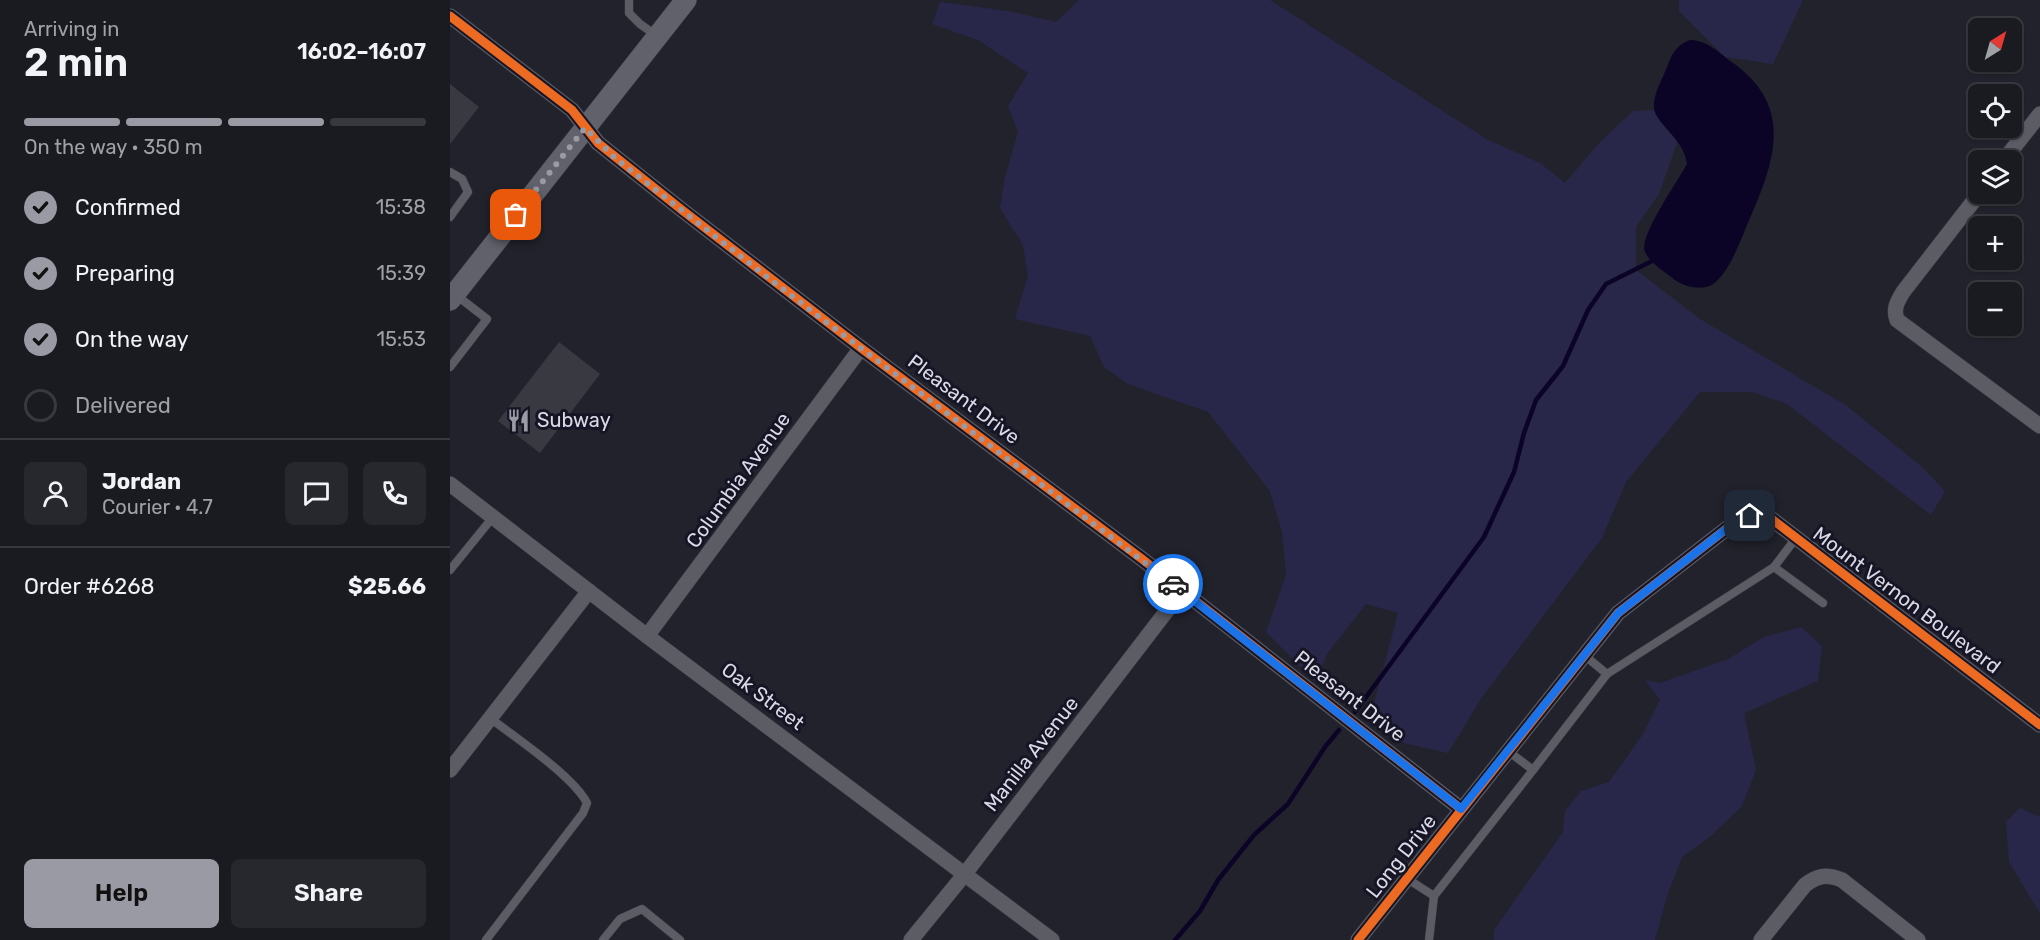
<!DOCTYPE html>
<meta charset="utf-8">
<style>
:root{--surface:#1a1a21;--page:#27272e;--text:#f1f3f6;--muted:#9fa1a5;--line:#38383f;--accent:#9a9aa5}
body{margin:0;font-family:Rubik,sans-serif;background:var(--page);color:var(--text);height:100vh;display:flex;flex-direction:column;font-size:22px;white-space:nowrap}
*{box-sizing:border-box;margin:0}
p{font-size:20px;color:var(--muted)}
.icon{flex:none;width:33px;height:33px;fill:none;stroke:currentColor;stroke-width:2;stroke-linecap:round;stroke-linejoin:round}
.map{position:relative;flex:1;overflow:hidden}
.side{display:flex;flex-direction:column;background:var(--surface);width:450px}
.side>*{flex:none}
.needle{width:39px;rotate:37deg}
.tools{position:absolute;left:1518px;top:18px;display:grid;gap:12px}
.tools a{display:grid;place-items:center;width:54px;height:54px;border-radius:9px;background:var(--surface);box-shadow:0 2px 4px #0004,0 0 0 2px var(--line);font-size:30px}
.pin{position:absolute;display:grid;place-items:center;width:51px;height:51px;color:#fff;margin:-26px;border-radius:12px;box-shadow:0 3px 9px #0006}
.courier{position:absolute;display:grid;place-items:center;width:60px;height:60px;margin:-30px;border:4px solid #1a73e8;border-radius:50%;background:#fff;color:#222;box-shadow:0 2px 8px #0007}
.head em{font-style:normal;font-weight:600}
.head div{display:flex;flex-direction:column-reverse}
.head{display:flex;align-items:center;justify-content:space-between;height:102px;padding:0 24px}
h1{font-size:39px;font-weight:600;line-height:45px}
.bar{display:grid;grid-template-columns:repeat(4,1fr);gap:9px 6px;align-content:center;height:72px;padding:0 24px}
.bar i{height:8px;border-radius:4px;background:var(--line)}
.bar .current{background:var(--accent)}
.bar p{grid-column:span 4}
.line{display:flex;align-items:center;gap:15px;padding:0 24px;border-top:2px solid var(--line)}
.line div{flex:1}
.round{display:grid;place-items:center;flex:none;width:63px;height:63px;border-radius:9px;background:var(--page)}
ol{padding:0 24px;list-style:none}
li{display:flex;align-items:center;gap:18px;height:66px}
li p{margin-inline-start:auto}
li .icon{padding:6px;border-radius:50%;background:var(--accent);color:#111;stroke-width:4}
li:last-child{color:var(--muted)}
li i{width:33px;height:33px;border:3px solid var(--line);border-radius:50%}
.cta{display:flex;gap:12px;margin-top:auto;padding:12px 24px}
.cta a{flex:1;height:69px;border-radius:9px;background:var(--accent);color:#111;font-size:24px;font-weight:600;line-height:69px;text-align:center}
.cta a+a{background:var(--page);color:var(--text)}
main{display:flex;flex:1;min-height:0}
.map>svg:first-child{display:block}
.green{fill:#292749}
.water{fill:#0b0427}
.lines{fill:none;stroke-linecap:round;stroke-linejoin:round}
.stream{stroke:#0b0427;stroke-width:4.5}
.building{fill:#393942}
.service-casing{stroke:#3d3d46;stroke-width:9}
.minor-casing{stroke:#3d3d46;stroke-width:16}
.secondary-casing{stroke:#3d3d46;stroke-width:22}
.service{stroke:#5b5c64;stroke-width:8}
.minor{stroke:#5b5c64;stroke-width:15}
.secondary{stroke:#61616c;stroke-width:21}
.cycleway-casing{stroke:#151526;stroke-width:13}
.cycleway{stroke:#ed6a23;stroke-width:9}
.done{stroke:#9a9aa5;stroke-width:6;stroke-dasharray:0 10.8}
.route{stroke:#1a73e8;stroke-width:8}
.labels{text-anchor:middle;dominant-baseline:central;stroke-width:6;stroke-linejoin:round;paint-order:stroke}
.street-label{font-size:20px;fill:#dadae6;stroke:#151526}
.poi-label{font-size:20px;fill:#dadae6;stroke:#151526;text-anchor:start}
</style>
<main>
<section class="side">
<div class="head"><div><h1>2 min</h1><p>Arriving in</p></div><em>16:02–16:07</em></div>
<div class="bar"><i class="current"></i><i class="current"></i><i class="current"></i><i></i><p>On the way · 350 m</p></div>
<ol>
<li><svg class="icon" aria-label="check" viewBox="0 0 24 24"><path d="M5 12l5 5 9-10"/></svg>Confirmed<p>15:38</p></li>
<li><svg class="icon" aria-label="check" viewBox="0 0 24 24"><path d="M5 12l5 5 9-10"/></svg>Preparing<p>15:39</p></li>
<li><svg class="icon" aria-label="check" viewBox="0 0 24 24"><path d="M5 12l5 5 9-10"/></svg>On the way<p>15:53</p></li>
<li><i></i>Delivered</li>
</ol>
<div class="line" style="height:108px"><a class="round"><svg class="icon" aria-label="person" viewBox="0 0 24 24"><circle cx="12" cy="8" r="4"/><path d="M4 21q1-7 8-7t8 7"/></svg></a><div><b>Jordan</b><p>Courier · 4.7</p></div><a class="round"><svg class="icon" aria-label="chat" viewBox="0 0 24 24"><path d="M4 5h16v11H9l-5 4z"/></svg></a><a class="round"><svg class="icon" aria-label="phone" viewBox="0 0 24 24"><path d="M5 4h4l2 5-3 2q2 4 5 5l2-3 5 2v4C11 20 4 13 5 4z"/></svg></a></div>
<div class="line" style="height:78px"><div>Order #6268</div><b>$25.66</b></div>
<div class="cta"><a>Help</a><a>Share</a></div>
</section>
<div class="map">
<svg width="1590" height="940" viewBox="0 0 1590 940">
<rect width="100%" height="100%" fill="#22222c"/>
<g class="green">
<path d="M629,0H820L1038,140L1090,163L1115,183L1151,141L1183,111L1204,110L1213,125L1228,140L1209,194L1186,227V270L1250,319L1397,406L1472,467L1495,491L1481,515L1337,404L1302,392H1250L1176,482L1152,538L1032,697L998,753L954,743L922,711L948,613L916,604L877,654L866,682L816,632L836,575L832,532L820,491L758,412L678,384L654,367L640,336L565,319L578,276L573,245L550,208L555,177L568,132L558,106L578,73L528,40L482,24L490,2L558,11L606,22Z"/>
<path d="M1229,0H1353L1323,64L1275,57L1229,11Z"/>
<path d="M1351,627L1372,646L1368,681L1294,713L1306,770L1292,806L1262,835L1232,857L1217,896L1205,940H1044V930L1113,832L1115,811L1131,791L1159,782L1193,734L1210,700L1195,680L1210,683L1278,659L1314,637Z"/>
<path d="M1570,808L1590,817V913L1559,862L1556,822Z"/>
</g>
<path class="water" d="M1240,40C1259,41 1269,53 1283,63C1349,110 1321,169 1295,230C1289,245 1277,275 1263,284C1253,291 1234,287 1225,280C1215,272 1201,264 1195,252C1188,237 1228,181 1237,164C1234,138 1206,125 1204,108C1203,94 1212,80 1217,67C1222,54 1226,45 1240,40Z"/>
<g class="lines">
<g class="stream">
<path d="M905,712L1034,537L1064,472L1074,433L1086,400L1113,366L1138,310L1156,284L1202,261"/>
<path d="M725,940L750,911L768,880L804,835L838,804L875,747L889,730"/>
</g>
</g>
<g class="building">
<path d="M0,84L29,107L0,144Z"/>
<path d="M109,342L150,374L90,453L48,421Z"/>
</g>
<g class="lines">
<defs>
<g id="service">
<path d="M179,0V13L190,24L207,36"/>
<path d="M0,172L12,179L18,192L0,217"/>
<path d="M0,367L37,319L6,295"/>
<path d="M1324,567L1373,603"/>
<path d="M0,570L43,517"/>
<path d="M1157,674L1324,567L1346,538"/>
<path d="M1083,770L1157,674L1134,655"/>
<path d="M956,878L984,896L1083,770L1058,751"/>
<path d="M36,940L133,813L137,803C123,776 66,738 40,718"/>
<path d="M153,940L170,919L192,909L230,940"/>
<path d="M979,940L984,896"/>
</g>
<g id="minor">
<path d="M0,16L122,110L148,143L232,210L411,348L692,559L1011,809"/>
<path d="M1554,160L1590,114"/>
<path d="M1529,194L1453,292C1447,302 1443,309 1447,320L1590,426"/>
<path d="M0,484L197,636L602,940"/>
<path d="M197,636L411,348"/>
<path d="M0,770L139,591"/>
<path d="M461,940L514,875L732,591"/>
<path d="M908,940L1168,613L1289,519C1300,515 1308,513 1319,517L1590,725"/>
<path d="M1311,940L1355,885C1368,875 1377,874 1392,880L1468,940"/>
</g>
<path id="secondary" d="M0,300L236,0"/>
</defs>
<use href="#service" class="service-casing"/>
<use href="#minor" class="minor-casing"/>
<use href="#secondary" class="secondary-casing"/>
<use href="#service" class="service"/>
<use href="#minor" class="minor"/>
<use href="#secondary" class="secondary"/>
<defs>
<g id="cycleway">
<path d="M0,16L122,110L148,143L232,210L411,348L692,559L1011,809"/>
<path d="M908,940L1168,613L1289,519C1300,515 1308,513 1319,517L1590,725"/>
</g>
</defs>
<use href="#cycleway" class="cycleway-casing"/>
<use href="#cycleway" class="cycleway"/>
</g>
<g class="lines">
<path class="done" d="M66,215L135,128L165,158L326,284L723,584"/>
<path class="route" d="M723,584L1011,809L1168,613L1289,519L1300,516"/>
</g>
<defs>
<symbol id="restaurant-bare" viewBox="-9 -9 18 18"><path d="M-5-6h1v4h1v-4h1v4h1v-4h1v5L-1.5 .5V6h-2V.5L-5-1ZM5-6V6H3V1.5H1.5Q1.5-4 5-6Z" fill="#9a9aa5" stroke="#151526" stroke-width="2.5" paint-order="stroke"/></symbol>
</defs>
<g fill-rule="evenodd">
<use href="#restaurant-bare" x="52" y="404" width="33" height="33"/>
</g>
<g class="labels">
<g class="street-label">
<text transform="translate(514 399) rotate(37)">Pleasant Drive</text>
<text transform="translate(288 480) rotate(-54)">Columbia Avenue</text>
<text transform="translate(1457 600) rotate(37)">Mount Vernon Boulevard</text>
<text transform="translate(313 696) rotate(37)">Oak Street</text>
<text transform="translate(900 696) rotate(38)">Pleasant Drive</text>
<text transform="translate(581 754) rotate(-52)">Manilla Avenue</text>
<text transform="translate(951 856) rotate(-52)">Long Drive</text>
</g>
<g class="poi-label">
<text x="87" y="420">Subway</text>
</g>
</g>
</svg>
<div class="tools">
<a><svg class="needle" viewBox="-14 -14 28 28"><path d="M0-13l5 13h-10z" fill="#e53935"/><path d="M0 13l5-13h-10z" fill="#9fa1a5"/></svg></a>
<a><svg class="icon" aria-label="locate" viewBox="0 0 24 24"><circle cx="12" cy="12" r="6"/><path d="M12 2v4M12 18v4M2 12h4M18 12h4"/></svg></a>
<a><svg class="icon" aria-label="layers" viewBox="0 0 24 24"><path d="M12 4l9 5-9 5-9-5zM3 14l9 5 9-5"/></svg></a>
<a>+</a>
<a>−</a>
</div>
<div class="pin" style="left:66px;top:215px;background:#ea580c"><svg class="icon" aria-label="bag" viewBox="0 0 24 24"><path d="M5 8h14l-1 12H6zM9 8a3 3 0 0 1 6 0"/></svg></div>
<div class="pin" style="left:1300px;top:516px;background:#1f2937"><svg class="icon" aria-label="home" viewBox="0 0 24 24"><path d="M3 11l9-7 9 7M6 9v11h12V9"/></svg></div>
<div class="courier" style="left:723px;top:584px"><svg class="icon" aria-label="car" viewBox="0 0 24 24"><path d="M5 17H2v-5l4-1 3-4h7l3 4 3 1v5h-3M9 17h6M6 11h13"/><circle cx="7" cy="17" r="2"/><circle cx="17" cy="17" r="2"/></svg></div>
</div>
</main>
